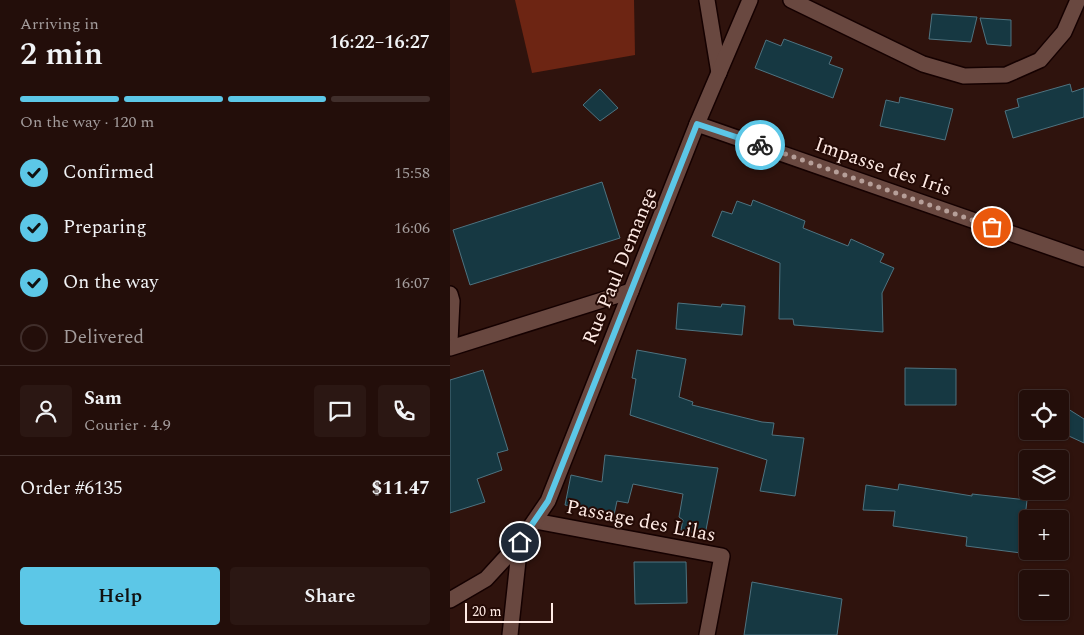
<!DOCTYPE html>
<meta charset="utf-8">
<style>
:root{--surface:#230e0a;--page:#2b1713;--text:#f1f3f6;--muted:#a39c9c;--line:#402e2b;--accent:#5cc7e7}
body{margin:0;font-family:Spectral,serif;background:var(--page);color:var(--text);height:100vh;display:flex;flex-direction:column;font-size:19px;white-space:nowrap}
*{box-sizing:border-box;margin:0}
p{font-size:16px;color:var(--muted)}
.icon{flex:none;width:28px;height:28px;fill:none;stroke:currentColor;stroke-width:2;stroke-linecap:round;stroke-linejoin:round}
.map{position:relative;flex:1;overflow:hidden}
.panel{display:flex;flex-direction:column;background:var(--surface);width:450px}
.panel>*{flex:none}
.controls{position:absolute;left:569px;top:390px;display:grid;gap:10px}
.controls a{display:grid;place-items:center;width:50px;height:50px;border-radius:5px;background:var(--surface);box-shadow:0 1px 4px #0004,0 0 0 1px var(--line);font-size:25px}
.scale{position:absolute;left:15px;bottom:12px;width:88px;box-sizing:border-box;padding-left:5px;border:2px solid #ffebe5;border-top:0;font-size:14px;line-height:18px;white-space:nowrap;color:#ffebe5;-webkit-text-stroke:4px #240a05;paint-order:stroke}
.pin{position:absolute;display:grid;place-items:center;width:42px;height:42px;color:#fff;margin:-21px;border:2px solid #fff;border-radius:50%;box-shadow:0 1px 5px #0007}
.courier{position:absolute;display:grid;place-items:center;width:50px;height:50px;margin:-25px;border:4px solid #5cc7e7;border-radius:50%;background:#fff;color:#222;box-shadow:0 1px 6px #0007}
.overview em{font-style:normal;font-weight:600}
.overview div{display:flex;flex-direction:column-reverse}
.overview{display:flex;align-items:center;justify-content:space-between;height:85px;padding:0 20px}
h1{font-size:32px;font-weight:600;line-height:38px}
.bar{display:grid;grid-template-columns:repeat(4,1fr);gap:8px 5px;align-content:center;height:60px;padding:0 20px}
.bar i{height:6px;border-radius:4px;background:var(--line)}
.bar .active{background:var(--accent)}
.bar p{grid-column:span 4}
.line{display:flex;align-items:center;gap:12px;padding:0 20px;border-top:1px solid var(--line)}
.line div{flex:1}
.round{display:grid;place-items:center;flex:none;width:52px;height:52px;border-radius:5px;background:var(--page)}
ol{padding:0 20px;list-style:none}
li{display:flex;align-items:center;gap:15px;height:55px}
li p{margin-inline-start:auto}
li .icon{padding:5px;border-radius:50%;background:var(--accent);color:#111;stroke-width:4}
li:last-child{color:var(--muted)}
li i{width:28px;height:28px;border:2px solid var(--line);border-radius:50%}
.primary-button{display:flex;gap:10px;margin-top:auto;padding:10px 20px}
.primary-button a{flex:1;height:58px;border-radius:5px;background:var(--accent);color:#111;font-size:20px;font-weight:600;line-height:58px;text-align:center}
.primary-button a+a{background:var(--page);color:var(--text)}
main{display:flex;flex:1;min-height:0}
.map>svg:first-child{display:block}
.green{fill:#6d2513}
.building{fill:#163842;stroke:#4e7380}
.lines{fill:none;stroke-linecap:round;stroke-linejoin:round}
.minor-casing{stroke:#150100;stroke-width:18}
.minor{stroke:#694840;stroke-width:15}
.done{stroke:#b69f99;stroke-width:5;stroke-dasharray:0 9}
.route{stroke:#5cc7e7;stroke-width:6}
.labels{text-anchor:middle;dominant-baseline:central;stroke-width:4;stroke-linejoin:round;paint-order:stroke}
.street-label{font-size:20px;fill:#ffebe5;stroke:#240a05}
</style>
<main>
<section class="panel">
<div class="overview"><div><h1>2 min</h1><p>Arriving in</p></div><em>16:22–16:27</em></div>
<div class="bar"><i class="active"></i><i class="active"></i><i class="active"></i><i></i><p>On the way · 120 m</p></div>
<ol>
<li><svg class="icon" aria-label="check" viewBox="0 0 24 24"><path d="M5 12l5 5 9-10"/></svg>Confirmed<p>15:58</p></li>
<li><svg class="icon" aria-label="check" viewBox="0 0 24 24"><path d="M5 12l5 5 9-10"/></svg>Preparing<p>16:06</p></li>
<li><svg class="icon" aria-label="check" viewBox="0 0 24 24"><path d="M5 12l5 5 9-10"/></svg>On the way<p>16:07</p></li>
<li><i></i>Delivered</li>
</ol>
<div class="line" style="height:90px"><a class="round"><svg class="icon" aria-label="person" viewBox="0 0 24 24"><circle cx="12" cy="8" r="4"/><path d="M4 21q1-7 8-7t8 7"/></svg></a><div><b>Sam</b><p>Courier · 4.9</p></div><a class="round"><svg class="icon" aria-label="chat" viewBox="0 0 24 24"><path d="M4 5h16v11H9l-5 4z"/></svg></a><a class="round"><svg class="icon" aria-label="phone" viewBox="0 0 24 24"><path d="M5 4h4l2 5-3 2q2 4 5 5l2-3 5 2v4C11 20 4 13 5 4z"/></svg></a></div>
<div class="line" style="height:65px"><div>Order #6135</div><b>$11.47</b></div>
<div class="primary-button"><a>Help</a><a>Share</a></div>
</section>
<div class="map">
<svg width="634" height="635" viewBox="0 0 634 635">
<rect width="100%" height="100%" fill="#2f130d"/>
<path class="green" d="M65,0H184L185,55L82,73Z"/>
<g class="building">
<path d="M482,14L527,17L521,42L479,39Z"/>
<path d="M530,18L561,20V46L537,44Z"/>
<path d="M334,39L382,57L379,64L393,69L383,98L305,68L316,40L331,46Z"/>
<path d="M620,84L622,92L634,88V117L563,138L555,111L569,107L567,99Z"/>
<path d="M150,89L168,108L150,121L133,105Z"/>
<path d="M450,97L503,109L495,140L430,126L436,100L449,103Z"/>
<path d="M152,182L170,238L20,285L3,230Z"/>
<path d="M303,200L355,221L353,228L398,246L401,239L434,254L430,262L444,268L432,293L433,332L344,325L343,319H329L330,263L262,236L272,211L282,214L287,201L301,206Z"/>
<path d="M228,303L271,307L272,304L295,306L292,335L226,329Z"/>
<path d="M187,350L236,359L229,397L243,402L242,405L312,422L324,423L322,435L354,438L345,496L310,491L317,460L180,415L186,379L182,378Z"/>
<path d="M455,368L506,369V405H455Z"/>
<path d="M33,370L58,450L47,453L52,470L27,479L35,502L0,513V380Z"/>
<path d="M615,407L634,419V443L608,431H610V419Z"/>
<path d="M155,455L268,468L255,535L231,530L233,520L229,517L233,494L183,484L178,503L167,501L164,515L115,505L121,475L152,482Z"/>
<path d="M449,484L522,496V494L577,500L571,553L516,546L517,537L443,526L445,511L413,510L416,485L448,490Z"/>
<path d="M184,562H236L237,603L185,604Z"/>
<path d="M302,582L392,599L387,635H294Z"/>
</g>
<g class="lines">
<defs>
<g id="minor">
<path d="M257,0L269,73"/>
<path d="M341,0L473,64L514,76L556,75L590,60L614,32L628,0"/>
<path d="M247,124L634,259"/>
<path d="M0,294L2,301L0,341"/>
<path d="M0,348L181,291"/>
<path d="M85,521L272,556L257,635"/>
<path d="M0,600L36,579L70,542L98,501L247,124L300,0"/>
<path d="M60,635L70,542"/>
</g>
</defs>
<use href="#minor" class="minor-casing"/>
<use href="#minor" class="minor"/>
</g>
<g class="lines">
<path class="done" d="M310,145L542,227"/>
<path class="route" d="M70,542L98,501L247,124L310,145"/>
</g>
<g class="labels">
<g class="street-label">
<text transform="translate(433 167) rotate(19)">Impasse des Iris</text>
<text transform="translate(170 266) rotate(-68)">Rue Paul Demange</text>
<text transform="translate(191 521) rotate(11)">Passage des Lilas</text>
</g>
</g>
</svg>
<div class="controls">
<a><svg class="icon" aria-label="locate" viewBox="0 0 24 24"><circle cx="12" cy="12" r="6"/><path d="M12 2v4M12 18v4M2 12h4M18 12h4"/></svg></a>
<a><svg class="icon" aria-label="layers" viewBox="0 0 24 24"><path d="M12 4l9 5-9 5-9-5zM3 14l9 5 9-5"/></svg></a>
<a>+</a>
<a>−</a>
</div>
<div class="scale">20 m</div>
<div class="pin" style="left:542px;top:227px;background:#ea580c"><svg class="icon" aria-label="bag" viewBox="0 0 24 24"><path d="M5 8h14l-1 12H6zM9 8a3 3 0 0 1 6 0"/></svg></div>
<div class="pin" style="left:70px;top:542px;background:#1f2937"><svg class="icon" aria-label="home" viewBox="0 0 24 24"><path d="M3 11l9-7 9 7M6 9v11h12V9"/></svg></div>
<div class="courier" style="left:310px;top:145px"><svg class="icon" aria-label="bike" viewBox="0 0 24 24"><circle cx="6" cy="16" r="4"/><circle cx="18" cy="16" r="4"/><path d="M6 16l4-8h5l3 8M10 8l3 8H6M13 5h3"/></svg></div>
</div>
</main>
